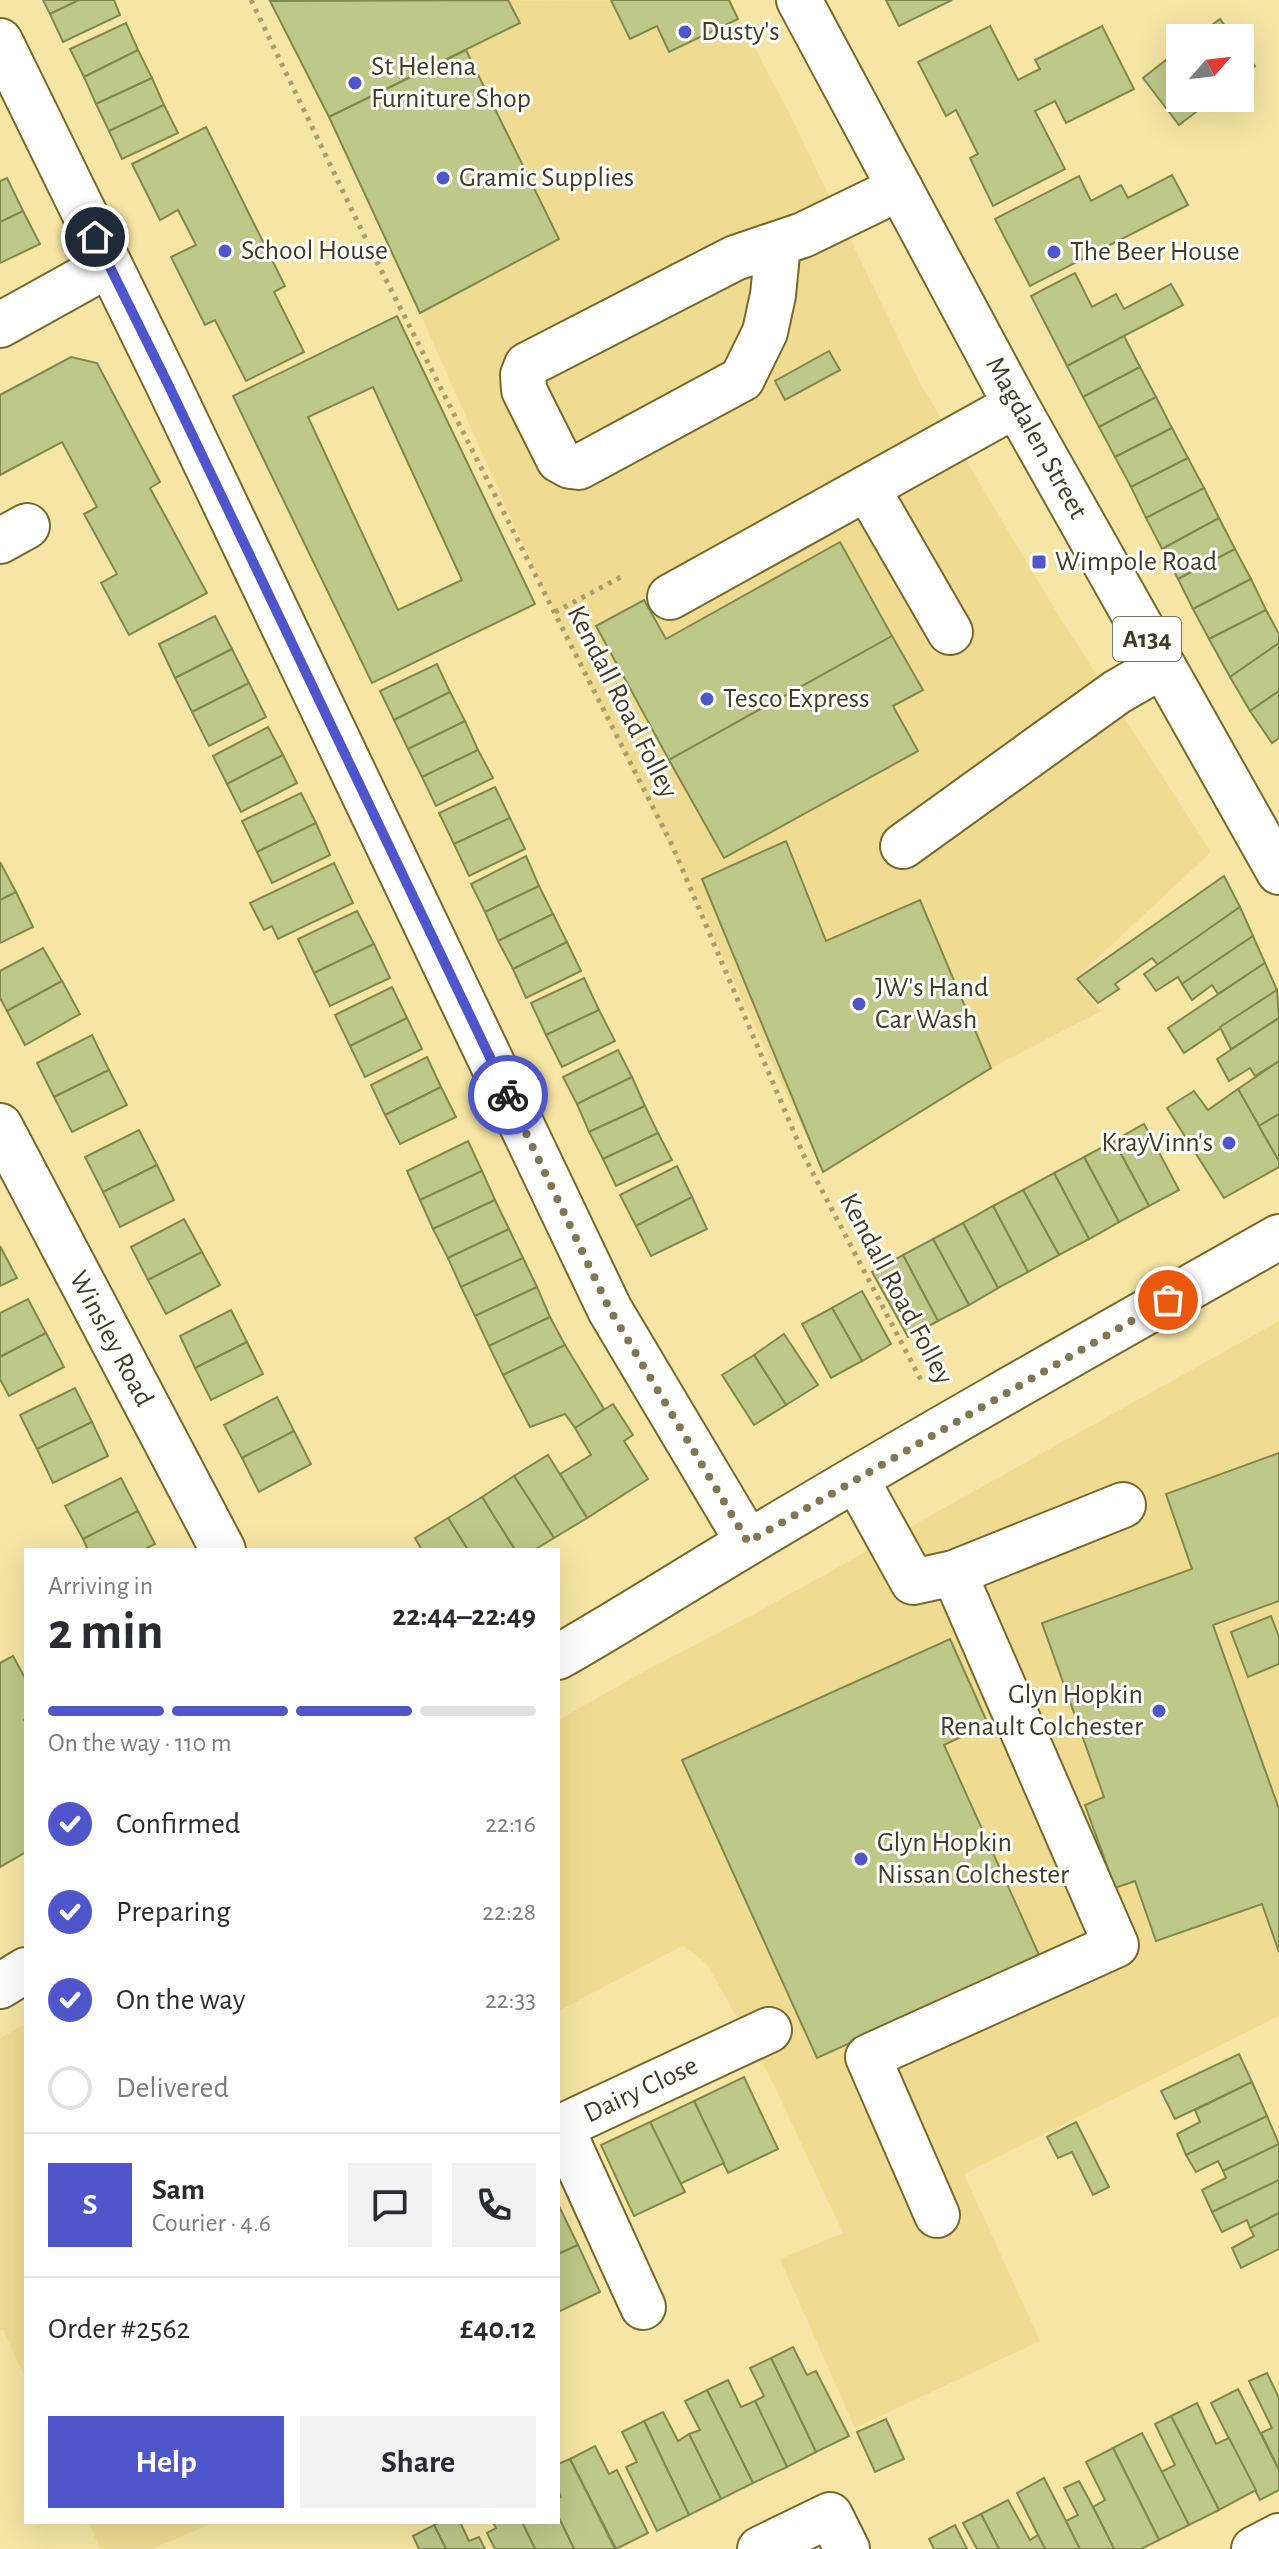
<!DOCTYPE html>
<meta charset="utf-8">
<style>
:root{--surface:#fff;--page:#f2f2f3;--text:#2b2b33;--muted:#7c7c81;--line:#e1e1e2;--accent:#4f56cc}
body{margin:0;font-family:"Alegreya Sans",sans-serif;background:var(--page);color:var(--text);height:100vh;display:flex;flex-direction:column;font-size:30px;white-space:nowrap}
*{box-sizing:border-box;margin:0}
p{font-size:26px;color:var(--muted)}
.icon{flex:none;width:44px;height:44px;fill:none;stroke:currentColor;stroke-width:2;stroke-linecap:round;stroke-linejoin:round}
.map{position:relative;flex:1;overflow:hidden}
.sheet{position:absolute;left:24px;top:1548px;width:536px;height:976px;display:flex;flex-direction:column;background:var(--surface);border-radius:0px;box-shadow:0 8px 32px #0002}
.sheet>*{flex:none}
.needle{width:52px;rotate:62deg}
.fabs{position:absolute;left:1166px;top:24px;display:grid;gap:16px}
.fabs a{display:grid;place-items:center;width:88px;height:88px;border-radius:0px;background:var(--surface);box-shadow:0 8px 32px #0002;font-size:40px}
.pin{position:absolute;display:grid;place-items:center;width:68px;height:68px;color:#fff;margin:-34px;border:4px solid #fff;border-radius:50%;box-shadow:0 2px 8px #0007}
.courier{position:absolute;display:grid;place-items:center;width:80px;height:80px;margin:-40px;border:6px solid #4f56cc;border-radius:50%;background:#fff;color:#222;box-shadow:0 2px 10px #0007}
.summary em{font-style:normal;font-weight:700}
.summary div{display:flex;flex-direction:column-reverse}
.summary{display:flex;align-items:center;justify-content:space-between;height:136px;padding:0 24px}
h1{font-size:52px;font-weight:700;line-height:60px}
.bar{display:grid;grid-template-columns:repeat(4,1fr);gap:12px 8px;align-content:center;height:96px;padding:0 24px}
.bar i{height:10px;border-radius:6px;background:var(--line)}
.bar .active{background:var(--accent)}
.bar p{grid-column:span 4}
.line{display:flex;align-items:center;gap:20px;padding:0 24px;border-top:2px solid var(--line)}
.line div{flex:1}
.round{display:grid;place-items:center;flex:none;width:84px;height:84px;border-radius:0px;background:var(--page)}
ol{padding:0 24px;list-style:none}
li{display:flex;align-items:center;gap:24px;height:88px}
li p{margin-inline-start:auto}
li .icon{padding:8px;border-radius:50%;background:var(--accent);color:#fff;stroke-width:4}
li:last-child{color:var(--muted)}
li i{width:44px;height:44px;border:4px solid var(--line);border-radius:50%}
.button{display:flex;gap:16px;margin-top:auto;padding:16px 24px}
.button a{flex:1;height:92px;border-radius:0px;background:var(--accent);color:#fff;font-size:32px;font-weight:700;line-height:92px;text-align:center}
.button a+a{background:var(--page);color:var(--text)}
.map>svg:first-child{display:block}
.built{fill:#efdc92}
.building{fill:#bec888;stroke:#80894b;stroke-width:2;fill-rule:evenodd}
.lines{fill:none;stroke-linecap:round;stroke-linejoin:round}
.minor-casing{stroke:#786929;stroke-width:48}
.major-casing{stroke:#786929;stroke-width:48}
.path{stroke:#ab9e6d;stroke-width:5;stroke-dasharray:4 6;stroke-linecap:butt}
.minor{stroke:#fff;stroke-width:44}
.major{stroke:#fff;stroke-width:44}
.done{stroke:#827750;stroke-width:8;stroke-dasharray:0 14.4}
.route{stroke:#4f56cc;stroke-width:10}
.poi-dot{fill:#4f56cc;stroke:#fff;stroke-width:3}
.labels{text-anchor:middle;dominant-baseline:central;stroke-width:6;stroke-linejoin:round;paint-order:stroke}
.shield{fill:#fff;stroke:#7b7664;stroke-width:2}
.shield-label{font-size:26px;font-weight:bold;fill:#433c22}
.poi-label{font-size:28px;fill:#433c22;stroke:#fff;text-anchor:start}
.street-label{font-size:28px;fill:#433c22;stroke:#fff}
</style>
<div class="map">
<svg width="1279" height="2549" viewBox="0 0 1279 2549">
<rect width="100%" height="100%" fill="#f6e5a4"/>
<g class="built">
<path d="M730,0L789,113L920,383L1060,618L1211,852L1075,979L1101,1011L991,1068L823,1172L692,892L544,592L420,313L329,117L270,1Z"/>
<path d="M1279,1321V2016L964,2174L1040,2341L855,2428L780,2259L843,2233L773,2083L708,1966L696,1955L682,1946L558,2011V1720L645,1671L756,1613Z"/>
<path d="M26,2024V2380L3,2329L0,2330V2038Z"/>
<path d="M89,2522H215L152,2549H100Z"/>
</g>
<g class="building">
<path d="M43,0H79L50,14Z"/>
<path d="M79,0H114L120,15L63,42L50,14Z"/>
<path d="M508,0L520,23L329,117L270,1Z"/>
<path d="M611,0H729L738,19L669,52L657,26L630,39Z"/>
<path d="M886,0H952L899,26Z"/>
<path d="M1220,19L1234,38H1195Z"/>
<path d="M126,23L138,50L84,77L70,49Z"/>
<path d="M990,26L1018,80L1040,69L1035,60L1102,26L1134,89L1066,123L1055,101L1035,111L1065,169L993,206L970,158L978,154L956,110L946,116L918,62Z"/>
<path d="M1240,46L1255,66L1240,78Z"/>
<path d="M1180,49V98H1214L1179,125L1143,78Z"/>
<path d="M138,50L152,78L96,104L84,77Z"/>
<path d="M466,50L559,239L420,313L329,117Z"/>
<path d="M152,78L164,105L109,131L96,104Z"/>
<path d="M164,105L178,133L122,159L109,131Z"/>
<path d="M206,127L285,286L274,292L304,352L246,381L215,320L205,325L171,257L196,245L178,210L160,220L132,164Z"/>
<path d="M1172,175L1188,205L1030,286L995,219L1079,176L1091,201L1121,185L1128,198Z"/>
<path d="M7,178L23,211L0,222V181Z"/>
<path d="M23,211L40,244L0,263V222Z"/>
<path d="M1075,273L1092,307L1116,294L1124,309L1171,284L1183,305L1067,366L1031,296Z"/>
<path d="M397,316L535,604L372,683L233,396ZM373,387L462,580L398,610L308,417Z"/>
<path d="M1124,336L1140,367L1083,397L1067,366Z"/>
<path d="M829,351L840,370L785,400L775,381Z"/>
<path d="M71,357L97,363L160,482L150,488L207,593L129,635L101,583L117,574L84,514L97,507L62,442L0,475V395Z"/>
<path d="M1140,367L1156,397L1099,427L1083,397Z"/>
<path d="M1156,397L1172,428L1115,457L1099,427Z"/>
<path d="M1172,428L1188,458L1131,487L1115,457Z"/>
<path d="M1188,458L1204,488L1146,518L1131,487Z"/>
<path d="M1204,488L1219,518L1162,549L1146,518Z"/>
<path d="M1219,518L1235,549L1178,579L1162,549Z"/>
<path d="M840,542L892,636L669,760L596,626L644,600L666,639Z"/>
<path d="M1235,549L1251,579L1193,609L1178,579Z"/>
<path d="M1251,579L1266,610L1209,639L1193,609Z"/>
<path d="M1266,610L1279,634V643L1230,677L1209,639Z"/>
<path d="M215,616L232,649L175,678L159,644Z"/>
<path d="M892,636L923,690L893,706L918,751L724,858L669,760Z"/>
<path d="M1279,643V691L1250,711L1230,677Z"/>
<path d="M232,649L249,683L192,712L175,678Z"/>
<path d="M437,664L450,692L394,720L380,691Z"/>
<path d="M249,683L266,717L209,746L192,712Z"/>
<path d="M1279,691V738L1272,743L1250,711Z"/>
<path d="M450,692L465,721L408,749L394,720Z"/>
<path d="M465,721L478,750L422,777L408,749Z"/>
<path d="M268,727L283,755L227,784L213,756Z"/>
<path d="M478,750L493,778L436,806L422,777Z"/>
<path d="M283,755L297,783L241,812L227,784Z"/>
<path d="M495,787L510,818L454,844L439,813Z"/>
<path d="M301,793L316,823L257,852L242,821Z"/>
<path d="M510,818L525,849L469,876L454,844Z"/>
<path d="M316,823L330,855L272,883L257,852Z"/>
<path d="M786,841L826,941L920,900L991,1068L823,1172L702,879Z"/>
<path d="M526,856L539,886L485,912L471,884Z"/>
<path d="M0,862L16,892L0,900Z"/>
<path d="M334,863L353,903L278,939L272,926L264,930L250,903Z"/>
<path d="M1224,876L1240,907L1158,965L1152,958L1115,984L1119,989L1098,1003L1077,979Z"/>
<path d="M539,886L553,914L498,941L485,912Z"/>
<path d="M16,892L33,927L0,943V900Z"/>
<path d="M1240,907L1253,936L1182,984L1178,977L1156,991L1144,974Z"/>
<path d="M357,911L374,944L314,973L298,939Z"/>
<path d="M553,914L567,942L513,969L498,941Z"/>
<path d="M1253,936L1265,963L1218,994L1212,985L1192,1000L1182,984Z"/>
<path d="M567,942L581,971L526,998L513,969Z"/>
<path d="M374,944L390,978L330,1006L314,973Z"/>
<path d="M43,948L62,981L7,1011L0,998V971Z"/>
<path d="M1265,963L1277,990L1184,1053L1168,1028Z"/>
<path d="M584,978L599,1010L546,1035L531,1003Z"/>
<path d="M62,981L80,1014L25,1045L7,1011Z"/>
<path d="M392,987L407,1018L350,1046L335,1015Z"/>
<path d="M1277,990L1279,1018L1231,1049L1220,1027Z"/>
<path d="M599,1010L615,1041L562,1067L546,1035Z"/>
<path d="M407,1018L422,1049L365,1077L350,1046Z"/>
<path d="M1279,1018V1061L1255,1076L1250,1068L1229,1081L1217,1059Z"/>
<path d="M92,1035L109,1070L54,1097L37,1063Z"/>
<path d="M618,1050L632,1077L577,1104L563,1077Z"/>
<path d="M427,1057L441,1087L385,1115L371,1085Z"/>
<path d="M1279,1061V1114L1259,1126L1238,1089Z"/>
<path d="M109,1070L127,1105L72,1132L54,1097Z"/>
<path d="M632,1077L645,1106L589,1132L577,1104Z"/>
<path d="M441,1087L456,1117L400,1144L385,1115Z"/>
<path d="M1238,1089L1279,1161V1167L1224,1198L1167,1108L1194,1091L1208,1110Z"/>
<path d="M645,1106L658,1133L603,1159L589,1132Z"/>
<path d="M1279,1114V1161L1259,1126Z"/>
<path d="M1144,1124L1179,1190L1149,1206L1114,1141Z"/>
<path d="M139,1130L157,1165L103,1192L85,1157Z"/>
<path d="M658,1133L672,1160L616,1186L603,1159Z"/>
<path d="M468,1141L482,1171L420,1200L407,1171Z"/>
<path d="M1114,1141L1149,1206L1119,1222L1084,1157Z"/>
<path d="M1084,1157L1119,1222L1089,1239L1054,1173Z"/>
<path d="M157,1165L174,1200L120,1227L103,1192Z"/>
<path d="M677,1166L692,1197L636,1226L620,1195Z"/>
<path d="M482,1171L495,1200L433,1229L420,1200Z"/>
<path d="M1054,1173L1089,1239L1059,1255L1023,1190Z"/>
<path d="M1023,1190L1059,1255L1028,1272L993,1206Z"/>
<path d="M692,1197L707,1229L651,1256L636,1226Z"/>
<path d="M495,1200L509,1229L448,1258L433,1229Z"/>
<path d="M993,1206L1028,1272L998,1288L963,1223Z"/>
<path d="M184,1219L202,1252L148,1280L131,1247Z"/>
<path d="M963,1223L998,1288L969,1305L933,1239Z"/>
<path d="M509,1229L523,1258L461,1287L448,1258Z"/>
<path d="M933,1239L969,1305L938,1321L903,1255Z"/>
<path d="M0,1246L17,1278L0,1286Z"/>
<path d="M202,1252L220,1285L166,1314L148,1280Z"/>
<path d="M903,1255L938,1321L908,1337L872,1272Z"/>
<path d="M523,1258L537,1287L475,1316L461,1287Z"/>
<path d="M537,1287L550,1317L489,1346L475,1316Z"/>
<path d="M862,1291L891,1344L862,1361L832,1308Z"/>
<path d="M28,1299L46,1333L0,1357V1313Z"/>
<path d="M832,1308L862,1361L831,1378L802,1324Z"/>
<path d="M231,1310L247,1342L195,1368L180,1336Z"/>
<path d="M550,1317L565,1345L503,1375L489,1346Z"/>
<path d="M46,1333L64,1367L9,1396L0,1379V1357Z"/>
<path d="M784,1334L818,1385L786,1405L754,1355Z"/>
<path d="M247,1342L263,1374L211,1400L195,1368Z"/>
<path d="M565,1345L604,1409L575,1428L565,1414L530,1427L503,1375Z"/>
<path d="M754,1355L786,1405L754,1425L722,1375Z"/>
<path d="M75,1388L92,1422L37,1449L20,1415Z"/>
<path d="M277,1397L294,1431L242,1458L224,1425Z"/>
<path d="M613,1404L633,1435L624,1441L648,1479L587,1518L560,1474L591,1455L575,1428Z"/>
<path d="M92,1422L108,1456L53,1483L37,1449Z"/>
<path d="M294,1431L311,1464L259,1492L242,1458Z"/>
<path d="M1279,1453V1601L1213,1625L1279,1809V1952L1262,1904L1156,1941L1135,1881L1115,1888L1085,1805L1104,1797L1042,1623L1192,1569L1166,1494Z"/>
<path d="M548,1455L587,1518L554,1538L514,1476Z"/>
<path d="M514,1476L554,1538L534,1550H515L482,1497Z"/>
<path d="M121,1478L138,1511L83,1539L65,1506Z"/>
<path d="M482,1497L515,1550H468L448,1518Z"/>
<path d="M138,1511L155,1544L143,1550H88L83,1539Z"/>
<path d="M448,1518L468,1550H422L415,1538Z"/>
<path d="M1271,1616L1279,1637V1664L1248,1677L1231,1632Z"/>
<path d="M950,1639L988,1724L944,1745L1040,1957L817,2058L682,1760Z"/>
<path d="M13,1656L26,1680V1718L24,1720L26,1723V1852L0,1867V1663Z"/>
<path d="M1239,2054L1252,2082L1175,2119L1161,2091Z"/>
<path d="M744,2077L778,2149L728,2173L694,2101Z"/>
<path d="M1252,2082L1267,2116L1186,2155L1177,2134L1200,2122L1195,2110Z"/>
<path d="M694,2101L724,2163L680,2184L650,2122Z"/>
<path d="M1267,2116L1279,2144L1223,2171L1218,2161L1196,2172L1186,2155Z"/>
<path d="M650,2122L685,2192L634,2216L601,2145Z"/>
<path d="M1076,2122L1109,2187L1093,2195L1072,2152L1058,2158L1047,2137Z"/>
<path d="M1279,2144V2180L1212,2212L1202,2190L1226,2178L1223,2171Z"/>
<path d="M1279,2180V2213L1250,2228L1247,2220L1222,2232L1212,2212Z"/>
<path d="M558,2204L578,2245L558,2254Z"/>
<path d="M1279,2213V2249L1241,2268L1232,2248L1254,2236L1250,2228Z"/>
<path d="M578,2245L600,2292L558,2312V2254Z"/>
<path d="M793,2347L807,2375L816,2371L849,2436L816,2452L771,2358Z"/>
<path d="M771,2358L816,2452L787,2467L755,2401L764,2396L750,2368Z"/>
<path d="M1267,2373L1279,2398V2470L1261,2433L1272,2428L1249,2381Z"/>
<path d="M728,2380L741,2407L755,2401L787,2467L753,2483L707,2390Z"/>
<path d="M1238,2389L1279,2470V2490L1260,2500L1211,2403Z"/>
<path d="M707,2390L753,2483L721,2499L689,2434L700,2430L685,2401Z"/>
<path d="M1197,2403L1216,2444L1229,2438L1256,2490L1219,2510L1171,2416Z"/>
<path d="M663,2412L678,2441L689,2434L721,2499L689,2515L644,2421Z"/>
<path d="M1171,2416L1219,2510L1189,2525L1161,2472L1175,2465L1155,2424Z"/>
<path d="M886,2419L904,2459L875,2472L857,2432Z"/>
<path d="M644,2421L689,2515L657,2531L626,2467L637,2462L622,2432Z"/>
<path d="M1142,2433L1189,2525L1159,2540L1113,2448Z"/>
<path d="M595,2446L609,2474L617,2470L648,2533L616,2549L570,2459Z"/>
<path d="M1113,2448L1159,2540L1141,2549H1114L1093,2507L1105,2500L1086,2462Z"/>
<path d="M570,2459L615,2549H574L558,2516V2499L561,2497L558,2490V2464Z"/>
<path d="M1044,2478L1066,2521L1080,2549H1045L1017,2493Z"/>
<path d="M1079,2481L1093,2507L1114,2549H1080L1066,2521L1078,2515L1064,2488Z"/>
<path d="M1008,2500L1030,2540L1038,2535L1045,2549H999L981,2514Z"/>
<path d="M981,2514L999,2549H977L963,2523Z"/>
<path d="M558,2516L574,2549H535L522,2522H558Z"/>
<path d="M440,2522H460L469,2541L479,2537L485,2549H446L434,2525Z"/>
<path d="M493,2522H522L535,2549H495L487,2533L496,2528Z"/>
<path d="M434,2525L446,2549H419L413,2536Z"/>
<path d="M955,2525L967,2549H934L929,2539Z"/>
</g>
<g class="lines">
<defs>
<g id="minor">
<path d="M0,41L166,380L610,1310L748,1542"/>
<path d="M778,244L773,295L765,332L742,379L579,467L570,466L559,460L524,390L523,375L527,365L735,258L803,235L900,188"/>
<path d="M0,325L108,265"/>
<path d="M867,488L950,632"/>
<path d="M0,541L27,526"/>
<path d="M670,597L1016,405"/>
<path d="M903,846L1117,692L1162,666"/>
<path d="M0,1126L223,1550"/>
<path d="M856,1479L913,1582L954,1573L1123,1505"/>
<path d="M558,1657C623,1620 685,1580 749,1542C924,1437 1102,1337 1279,1237"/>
<path d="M0,1986L26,1970"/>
<path d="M937,2215L868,2057L1116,1945L954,1573"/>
<path d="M643,2307L561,2127L769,2030"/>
<path d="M760,2549L830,2515L847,2549"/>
<path d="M1254,2549L1279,2536"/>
</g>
<path id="major" d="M799,0L1016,405L1279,872"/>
</defs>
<use href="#minor" class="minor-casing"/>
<use href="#major" class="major-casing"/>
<g class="path">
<path d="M251,0L374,256L672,845L804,1156L921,1380"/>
<path d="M555,612L621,577"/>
</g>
<use href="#minor" class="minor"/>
<use href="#major" class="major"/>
</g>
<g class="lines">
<path class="done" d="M508,1095L610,1310L748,1542L1168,1300"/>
<path class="route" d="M95,237L166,380L508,1095"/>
</g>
<g class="poi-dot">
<circle cx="685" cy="32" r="8"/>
<circle cx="355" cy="83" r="8"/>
<circle cx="443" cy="178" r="8"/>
<circle cx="225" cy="251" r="8"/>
<circle cx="1054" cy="252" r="8"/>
<rect x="1031" y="554" width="16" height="16" rx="4"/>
<circle cx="707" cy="699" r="8"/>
<circle cx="859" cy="1004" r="8"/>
<circle cx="1229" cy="1143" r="8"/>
<circle cx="1159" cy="1711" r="8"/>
<circle cx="861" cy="1859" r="8"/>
</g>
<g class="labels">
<rect class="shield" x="1113" y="617" width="68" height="44" rx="6"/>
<g class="shield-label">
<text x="1147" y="639">A134</text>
</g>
<g class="poi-label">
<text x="701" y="32">Dusty's</text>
<text x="371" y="67">St Helena<tspan x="371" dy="32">Furniture Shop</tspan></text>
<text x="459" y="178">Gramic Supplies</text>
<text x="241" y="251">School House</text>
<text x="1070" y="252">The Beer House</text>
<text x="1055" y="562">Wimpole Road</text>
<text x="723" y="699">Tesco Express</text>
<text x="875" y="988">JW's Hand<tspan x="875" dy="32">Car Wash</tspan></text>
<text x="1213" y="1143" text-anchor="end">KrayVinn's</text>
<text x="1143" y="1695" text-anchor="end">Glyn Hopkin<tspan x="1143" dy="32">Renault Colchester</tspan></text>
<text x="877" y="1843">Glyn Hopkin<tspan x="877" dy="32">Nissan Colchester</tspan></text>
</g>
<g class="street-label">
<text transform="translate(1036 438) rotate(61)">Magdalen Street</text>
<text transform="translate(622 702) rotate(63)">Kendall Road Folley</text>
<text transform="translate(896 1289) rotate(62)">Kendall Road Folley</text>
<text transform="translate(111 1339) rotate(62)">Winsley Road</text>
<text transform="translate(641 2090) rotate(-25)">Dairy Close</text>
</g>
</g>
</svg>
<div class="fabs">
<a><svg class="needle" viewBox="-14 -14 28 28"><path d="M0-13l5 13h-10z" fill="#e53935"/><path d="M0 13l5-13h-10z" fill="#7c7c81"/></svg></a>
</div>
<div class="pin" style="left:1168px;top:1300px;background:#ea580c"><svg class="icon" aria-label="bag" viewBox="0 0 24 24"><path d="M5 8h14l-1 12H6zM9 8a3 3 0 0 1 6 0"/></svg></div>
<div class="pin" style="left:95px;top:237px;background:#1f2937"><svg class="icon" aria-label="home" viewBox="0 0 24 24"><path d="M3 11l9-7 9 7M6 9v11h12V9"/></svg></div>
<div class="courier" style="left:508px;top:1095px"><svg class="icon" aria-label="bike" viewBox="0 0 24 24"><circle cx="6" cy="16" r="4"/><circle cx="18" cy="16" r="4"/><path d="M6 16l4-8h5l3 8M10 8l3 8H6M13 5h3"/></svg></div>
<section class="sheet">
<div class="summary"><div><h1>2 min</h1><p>Arriving in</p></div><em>22:44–22:49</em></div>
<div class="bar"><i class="active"></i><i class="active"></i><i class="active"></i><i></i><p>On the way · 110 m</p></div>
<ol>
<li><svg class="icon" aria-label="check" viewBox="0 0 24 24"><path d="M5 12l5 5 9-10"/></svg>Confirmed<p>22:16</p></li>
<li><svg class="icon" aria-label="check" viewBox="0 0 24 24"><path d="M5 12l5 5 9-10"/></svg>Preparing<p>22:28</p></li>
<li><svg class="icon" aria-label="check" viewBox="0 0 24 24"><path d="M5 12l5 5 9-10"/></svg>On the way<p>22:33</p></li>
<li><i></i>Delivered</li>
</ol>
<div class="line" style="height:144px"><b class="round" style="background:var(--accent);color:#fff">S</b><div><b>Sam</b><p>Courier · 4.6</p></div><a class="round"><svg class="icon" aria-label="chat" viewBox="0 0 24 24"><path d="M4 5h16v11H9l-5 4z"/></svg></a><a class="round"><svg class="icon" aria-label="phone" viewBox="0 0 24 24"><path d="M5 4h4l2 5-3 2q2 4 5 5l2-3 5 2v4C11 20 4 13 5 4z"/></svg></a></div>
<div class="line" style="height:104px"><div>Order #2562</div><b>£40.12</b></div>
<div class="button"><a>Help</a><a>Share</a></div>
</section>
</div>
